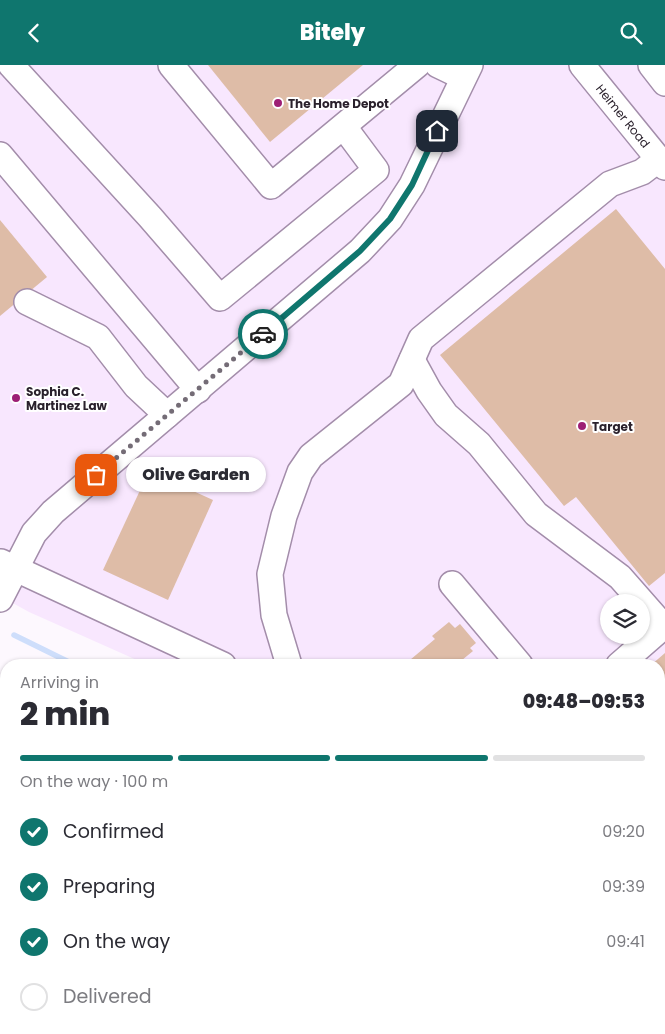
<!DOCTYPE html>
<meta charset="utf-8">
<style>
:root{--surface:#fff;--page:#f2f2f3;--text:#2b2b33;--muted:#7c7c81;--line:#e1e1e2;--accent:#0f766e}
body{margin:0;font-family:Poppins,sans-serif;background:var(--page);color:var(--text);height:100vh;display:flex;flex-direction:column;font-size:19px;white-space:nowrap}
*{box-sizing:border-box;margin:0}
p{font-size:16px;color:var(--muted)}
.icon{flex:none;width:28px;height:28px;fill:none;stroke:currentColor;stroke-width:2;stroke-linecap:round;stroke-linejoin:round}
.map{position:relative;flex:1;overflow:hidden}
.panel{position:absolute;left:0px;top:594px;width:665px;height:376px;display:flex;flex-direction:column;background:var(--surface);border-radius:20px 20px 0 0;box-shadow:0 1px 4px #0004}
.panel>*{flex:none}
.fabs{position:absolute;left:600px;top:529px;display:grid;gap:10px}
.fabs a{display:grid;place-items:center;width:50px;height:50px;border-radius:50%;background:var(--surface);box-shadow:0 1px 4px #0004;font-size:25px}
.pin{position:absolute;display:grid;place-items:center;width:42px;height:42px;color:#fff;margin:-21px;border-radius:10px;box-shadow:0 2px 8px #0006}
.courier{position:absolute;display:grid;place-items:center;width:50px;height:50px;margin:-25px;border:4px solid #0f766e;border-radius:50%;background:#fff;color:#222;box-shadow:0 1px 6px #0007}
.bubble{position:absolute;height:35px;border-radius:18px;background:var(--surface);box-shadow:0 1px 4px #0004;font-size:16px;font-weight:800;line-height:35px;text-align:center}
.head em{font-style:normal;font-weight:800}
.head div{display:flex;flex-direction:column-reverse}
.head{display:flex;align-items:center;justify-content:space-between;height:85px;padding:0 20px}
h1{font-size:32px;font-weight:800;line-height:38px}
.bar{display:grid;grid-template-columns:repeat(4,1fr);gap:8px 5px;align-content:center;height:60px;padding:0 20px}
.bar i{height:6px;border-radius:4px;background:var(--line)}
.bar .selected{background:var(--accent)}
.bar p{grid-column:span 4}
ol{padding:0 20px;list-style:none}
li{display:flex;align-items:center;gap:15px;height:55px}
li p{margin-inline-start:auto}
li .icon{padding:5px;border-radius:50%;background:var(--accent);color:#fff;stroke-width:4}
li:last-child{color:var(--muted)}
li i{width:28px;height:28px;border:2px solid var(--line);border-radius:50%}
header{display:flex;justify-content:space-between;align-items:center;height:65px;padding:0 20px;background:var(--accent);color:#fff;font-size:22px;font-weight:800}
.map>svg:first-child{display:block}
.built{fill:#f8e7fe;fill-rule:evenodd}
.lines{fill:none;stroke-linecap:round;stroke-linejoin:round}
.stream{stroke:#cedefb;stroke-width:5.5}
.building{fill:#debca7}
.minor-casing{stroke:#a38daa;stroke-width:28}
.major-casing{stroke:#a38daa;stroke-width:30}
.highway-casing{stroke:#a38daa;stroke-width:30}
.path{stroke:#948d96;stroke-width:3;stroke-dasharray:2.5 4;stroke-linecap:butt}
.minor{stroke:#fff;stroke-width:25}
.major{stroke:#fff;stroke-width:28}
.highway{stroke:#fff;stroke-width:28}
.done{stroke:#746c76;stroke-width:5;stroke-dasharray:0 9}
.route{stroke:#0f766e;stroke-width:6}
.poi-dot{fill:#9d1f75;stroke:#fff;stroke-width:2}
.labels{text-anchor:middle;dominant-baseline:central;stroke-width:4;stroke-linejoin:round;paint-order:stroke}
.poi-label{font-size:12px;font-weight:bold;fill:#2a212c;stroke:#fff;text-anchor:start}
.street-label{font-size:12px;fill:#2a212c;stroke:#fff}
</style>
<header><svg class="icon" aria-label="back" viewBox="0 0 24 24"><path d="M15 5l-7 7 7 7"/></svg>Bitely<svg class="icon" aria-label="search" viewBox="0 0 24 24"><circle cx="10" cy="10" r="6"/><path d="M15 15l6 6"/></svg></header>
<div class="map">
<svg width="665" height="969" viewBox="0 0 665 969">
<rect width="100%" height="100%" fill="#fdf8fe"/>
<path class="built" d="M0,0H665V752L659,756V600H148L29,547L0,531ZM609,538H641V570H609Z"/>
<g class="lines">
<path class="stream" d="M14,570L75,600"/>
</g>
<g class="building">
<path d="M208,0H363L270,77Z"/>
<path d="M616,144L665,204V508L649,521L576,432L564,441L440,290Z"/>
<path d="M0,155L47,212L0,251Z"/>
<path d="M149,406L213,435L168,535L103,505Z"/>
<path d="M449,557L455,563L460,559L476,578L470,583L473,586L456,600H404L435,574L432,571Z"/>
<path d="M665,588V655L659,654V600H651Z"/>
</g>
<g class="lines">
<defs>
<g id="minor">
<path d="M11,0L150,152L220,233L376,105L344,62"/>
<path d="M171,0L271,121L417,0"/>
<path d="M438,0L463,12"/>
<path d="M582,0L665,102"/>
<path d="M651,0L665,18"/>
<path d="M0,90L198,325"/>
<path d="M27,237L98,272L136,321L167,350"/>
<path d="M412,295L429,326L446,350L479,379L536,449L620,512L664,562"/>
<path d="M1,497L223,600"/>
<path d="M452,519L520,600"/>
<path d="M0,534L34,468L53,447L360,186L390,154L412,120L470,0"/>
<path d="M289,600L274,550L270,509L284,451L300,407L311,391L401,319L421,274L610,119L642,107L659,94"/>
<path d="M619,600L665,560"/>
<path d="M40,969L43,964"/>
</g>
<g id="major">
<path d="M0,649L6,651"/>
<path d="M659,786L665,782"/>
<path d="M659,860L665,855"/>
<path d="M659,918L665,921"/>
<path d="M0,920L6,924"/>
<path d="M66,964L74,969"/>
<path d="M382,969L388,964"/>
<path d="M433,969L439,964"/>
<path d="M525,969L531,964"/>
<path d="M585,969L592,964"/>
</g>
<g id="highway">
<path d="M0,726L6,730"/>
<path d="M0,752L6,755"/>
<path d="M0,799L6,802"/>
<path d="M346,964L357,969"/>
<path d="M461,964L472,969"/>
</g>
</defs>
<use href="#minor" class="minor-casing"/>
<use href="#major" class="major-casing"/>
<use href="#highway" class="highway-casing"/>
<path class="path" d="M659,888L665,883"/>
<use href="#minor" class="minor"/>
<use href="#major" class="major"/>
<use href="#highway" class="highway"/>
</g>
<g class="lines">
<path class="done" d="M96,410L263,269"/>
<path class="route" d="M263,269L360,186L390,154L412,120L437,66"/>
</g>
<g class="poi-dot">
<circle cx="278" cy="38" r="5"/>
<circle cx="16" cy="333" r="5"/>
<circle cx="582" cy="361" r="5"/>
</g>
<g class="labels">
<g class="poi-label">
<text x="288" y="38">The Home Depot</text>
<text x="26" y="326">Sophia C.<tspan x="26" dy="14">Martinez Law</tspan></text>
<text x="592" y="361">Target</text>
</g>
<g class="street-label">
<text transform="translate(623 51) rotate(51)">Heimer Road</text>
</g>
</g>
</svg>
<div class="fabs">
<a><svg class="icon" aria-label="layers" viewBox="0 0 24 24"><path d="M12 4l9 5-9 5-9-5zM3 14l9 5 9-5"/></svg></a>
</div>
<div class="pin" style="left:96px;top:410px;background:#ea580c"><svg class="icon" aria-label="bag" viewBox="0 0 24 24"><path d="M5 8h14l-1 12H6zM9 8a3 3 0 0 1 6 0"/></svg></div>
<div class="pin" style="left:437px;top:66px;background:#1f2937"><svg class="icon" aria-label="home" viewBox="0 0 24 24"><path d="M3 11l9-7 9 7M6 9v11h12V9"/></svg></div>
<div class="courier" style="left:263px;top:269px"><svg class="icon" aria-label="car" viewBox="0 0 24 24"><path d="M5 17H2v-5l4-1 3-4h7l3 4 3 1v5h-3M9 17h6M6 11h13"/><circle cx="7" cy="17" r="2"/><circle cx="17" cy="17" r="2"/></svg></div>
<div class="bubble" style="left:126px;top:392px;width:140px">Olive Garden</div>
<section class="panel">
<div class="head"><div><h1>2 min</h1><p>Arriving in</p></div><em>09:48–09:53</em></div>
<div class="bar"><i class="selected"></i><i class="selected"></i><i class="selected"></i><i></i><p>On the way · 100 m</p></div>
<ol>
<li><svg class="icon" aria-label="check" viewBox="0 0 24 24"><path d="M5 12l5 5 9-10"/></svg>Confirmed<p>09:20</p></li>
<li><svg class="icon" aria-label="check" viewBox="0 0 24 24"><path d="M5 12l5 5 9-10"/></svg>Preparing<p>09:39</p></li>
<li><svg class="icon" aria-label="check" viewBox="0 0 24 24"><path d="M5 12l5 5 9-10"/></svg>On the way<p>09:41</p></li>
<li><i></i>Delivered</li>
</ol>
</section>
</div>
